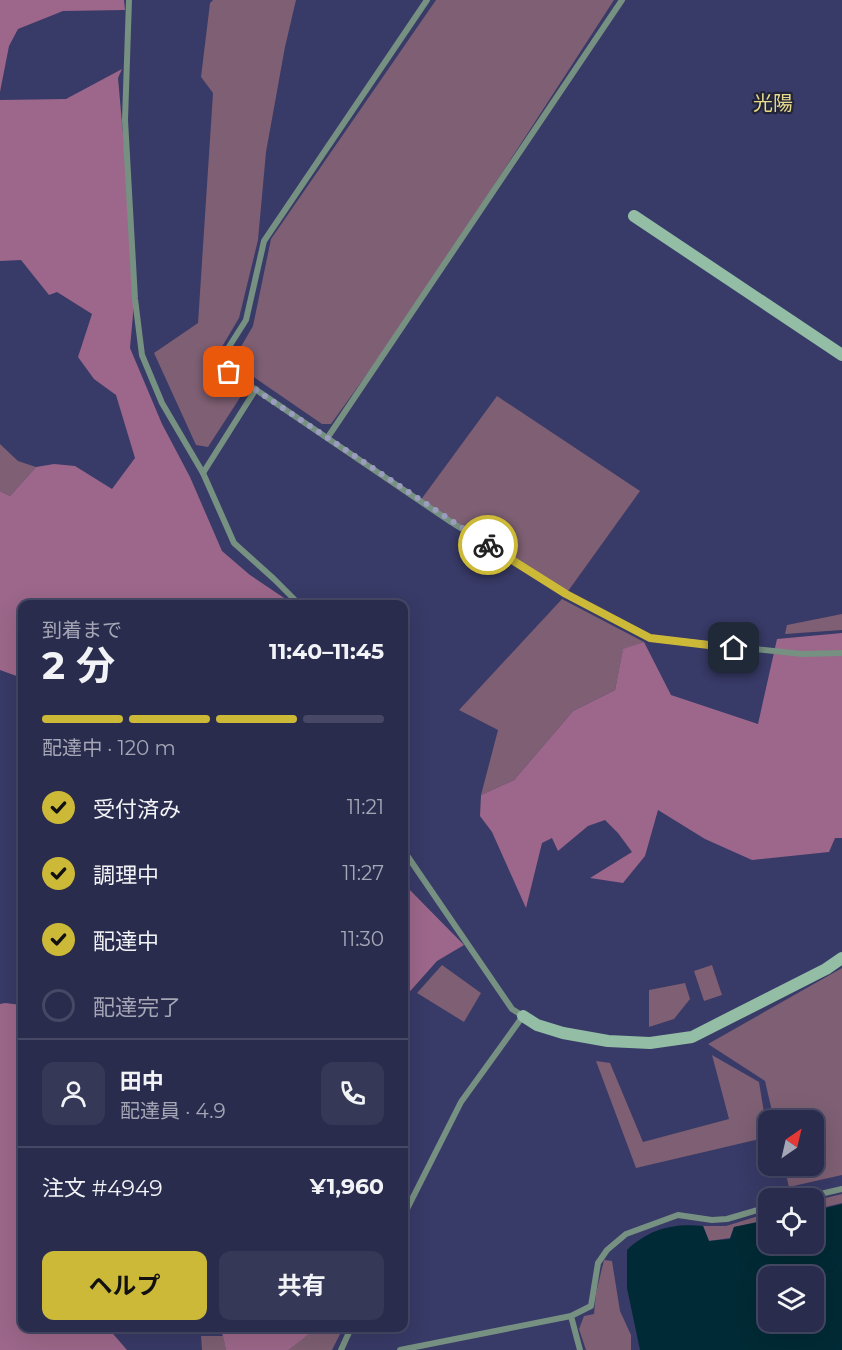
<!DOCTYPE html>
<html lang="ja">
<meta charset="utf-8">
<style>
:root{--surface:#2a2c4d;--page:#363857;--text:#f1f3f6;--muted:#a5a7b6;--line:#464865;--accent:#cdb938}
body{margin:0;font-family:Montserrat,"Noto Sans JP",sans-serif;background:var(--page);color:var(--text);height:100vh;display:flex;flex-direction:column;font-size:22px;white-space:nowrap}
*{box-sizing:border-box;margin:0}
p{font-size:20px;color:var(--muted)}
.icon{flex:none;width:33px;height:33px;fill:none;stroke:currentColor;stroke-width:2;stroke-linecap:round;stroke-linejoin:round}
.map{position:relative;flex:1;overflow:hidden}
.details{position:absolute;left:18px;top:600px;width:390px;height:732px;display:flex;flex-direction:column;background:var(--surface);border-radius:12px;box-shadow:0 6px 24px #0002,0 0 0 2px var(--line)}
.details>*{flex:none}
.needle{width:39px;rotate:34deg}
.tools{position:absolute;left:758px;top:1110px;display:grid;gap:12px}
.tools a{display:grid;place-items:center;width:66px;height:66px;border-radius:12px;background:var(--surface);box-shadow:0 6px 24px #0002,0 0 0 2px var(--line);font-size:30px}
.pin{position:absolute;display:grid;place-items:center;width:51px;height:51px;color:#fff;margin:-26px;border-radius:12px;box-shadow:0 3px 9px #0006}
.courier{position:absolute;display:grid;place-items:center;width:60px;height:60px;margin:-30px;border:4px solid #cdb938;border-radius:50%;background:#fff;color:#222;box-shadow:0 2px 8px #0007}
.headline em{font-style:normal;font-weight:700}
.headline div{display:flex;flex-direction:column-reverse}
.headline{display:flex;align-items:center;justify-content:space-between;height:102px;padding:0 24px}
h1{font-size:39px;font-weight:700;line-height:45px}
.bar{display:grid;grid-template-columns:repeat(4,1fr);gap:9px 6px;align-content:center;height:72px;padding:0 24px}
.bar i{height:8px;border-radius:4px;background:var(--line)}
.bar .current{background:var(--accent)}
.bar p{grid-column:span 4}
.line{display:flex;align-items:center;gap:15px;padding:0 24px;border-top:2px solid var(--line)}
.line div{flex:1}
.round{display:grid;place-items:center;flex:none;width:63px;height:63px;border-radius:12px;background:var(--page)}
ol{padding:0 24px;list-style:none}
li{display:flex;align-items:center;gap:18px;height:66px}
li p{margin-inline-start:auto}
li .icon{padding:6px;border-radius:50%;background:var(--accent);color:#111;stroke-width:4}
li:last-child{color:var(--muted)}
li i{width:33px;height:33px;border:3px solid var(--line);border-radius:50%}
.primary-button{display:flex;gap:12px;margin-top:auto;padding:12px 24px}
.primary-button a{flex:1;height:69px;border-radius:12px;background:var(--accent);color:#111;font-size:24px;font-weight:700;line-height:69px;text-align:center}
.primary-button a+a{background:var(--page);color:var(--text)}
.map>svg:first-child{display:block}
.green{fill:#7e5f73}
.forest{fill:#9c678a}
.water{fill:#002a35;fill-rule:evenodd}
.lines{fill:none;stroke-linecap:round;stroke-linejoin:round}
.street{stroke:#769081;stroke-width:6}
.secondary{stroke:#93bda5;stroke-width:12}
.done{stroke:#9a9dbe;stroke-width:6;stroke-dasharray:0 10.8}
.route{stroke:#cdb938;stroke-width:8}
.labels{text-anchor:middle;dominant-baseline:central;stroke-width:4.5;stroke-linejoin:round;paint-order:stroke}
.quarter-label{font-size:20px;fill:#e9db8c;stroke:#222439}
</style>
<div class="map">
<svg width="842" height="1350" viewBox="0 0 842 1350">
<rect width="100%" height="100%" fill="#383a67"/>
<g class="green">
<path d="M213,0H296L285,47L266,152L258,240L239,318L210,367L243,393L208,447L196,445L154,353L198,323L213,93L201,77L210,3Z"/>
<path d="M436,0H614L413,310L331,424H322L232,362L253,326L271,239Z"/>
<path d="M497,396L640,491L566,594L420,501Z"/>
<path d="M0,444L18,461L36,467L10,496L0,491Z"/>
<path d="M562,599L644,642L623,650L615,690L573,711L514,780L481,795L498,730L459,710Z"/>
<path d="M842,614V630L785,634L787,625Z"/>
<path d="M442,965L481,993L464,1022L417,993Z"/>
<path d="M712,965L722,995L704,1001L694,971Z"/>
<path d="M842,968V1175L789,1187L784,1166H813V1120H774L765,1081L708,1044Z"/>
<path d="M685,983L690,999L674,1019L649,1027V990Z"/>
<path d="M712,1055L759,1082L768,1137L636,1168L596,1061L610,1063L643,1142L729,1119Z"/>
<path d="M842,1194V1203L813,1210V1201Z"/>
<path d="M768,1213V1220L734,1227L730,1238L709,1241L703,1226H726Z"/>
<path d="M604,1260L612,1261L620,1311L631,1335V1350H586L579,1329L584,1316L594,1314L596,1293Z"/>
<path d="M313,1328H343L332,1350H286L313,1331Z"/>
<path d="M201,1336H223L226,1350H202Z"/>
</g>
<g class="forest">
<path d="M0,0H124L125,10L63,11L18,29L9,46L0,92Z"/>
<path d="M122,69L118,78L136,281L130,348L162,424L190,477L222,551L250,575L293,604H22V678L0,670V491L10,496L36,467L54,464L75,466L112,489L135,458L116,395L94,379L78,357L92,314L57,292L49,295L21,260L0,261V100L66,99Z"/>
<path d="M842,633V838H835L829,852L752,860L705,839L658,810L645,856L623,883L590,878L632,852L618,833L605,820L588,826L558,851L552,838L542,843L526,908L492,832L480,816L481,795L514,780L573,711L615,690L623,649L644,642L671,695L758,724L777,639Z"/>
<path d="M404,884L464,945L437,961L404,998Z"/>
<path d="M5,1003L22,1005V1328H108L127,1350H0V1004Z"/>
<path d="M221,1328H313V1331L288,1350H226Z"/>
</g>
<path class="water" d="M842,1204V1350H640L627,1288V1250C649,1229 673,1223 703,1226L709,1241L730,1239L734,1227L768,1220V1244H813V1211ZM813,1276V1322H768V1276Z"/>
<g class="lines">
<g class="street">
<path d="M129,0L125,120L135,299L142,355L162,403L203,473L234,543L274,579L299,604"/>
<path d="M427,0L264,241L246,320L218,364L451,522L566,594L650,638L802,654L842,653"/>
<path d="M328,437L622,0"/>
<path d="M203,473L256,389"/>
<path d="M404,851L512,1009L523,1016L461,1102L404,1215"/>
<path d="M803,1198L842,1189"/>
<path d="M571,1316L580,1350"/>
<path d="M341,1350L351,1328"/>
<path d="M400,1350L571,1316L591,1306L598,1263L607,1250L626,1234L678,1215L712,1220L727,1219L768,1207"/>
</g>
<g class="secondary">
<path d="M634,216L842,355"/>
<path d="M523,1016L537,1025L563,1033L608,1041L650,1043L692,1037L826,969L842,958"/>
</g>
</g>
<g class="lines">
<path class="done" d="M229,372L488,545"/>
<path class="route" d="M488,545L566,594L650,638L734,648"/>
</g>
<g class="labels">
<g class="quarter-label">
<text x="773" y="103">光陽</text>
</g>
</g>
</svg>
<div class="tools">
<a><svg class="needle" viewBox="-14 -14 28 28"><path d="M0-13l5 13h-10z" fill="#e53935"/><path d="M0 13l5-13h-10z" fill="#a5a7b6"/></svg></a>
<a><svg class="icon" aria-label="locate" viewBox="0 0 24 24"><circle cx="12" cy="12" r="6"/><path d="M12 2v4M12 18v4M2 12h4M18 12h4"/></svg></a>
<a><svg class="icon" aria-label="layers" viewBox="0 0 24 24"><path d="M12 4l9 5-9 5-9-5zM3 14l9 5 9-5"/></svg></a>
</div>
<div class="pin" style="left:229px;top:372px;background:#ea580c"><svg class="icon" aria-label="bag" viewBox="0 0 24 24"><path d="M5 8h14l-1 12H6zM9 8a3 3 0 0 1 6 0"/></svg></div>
<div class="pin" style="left:734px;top:648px;background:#1f2937"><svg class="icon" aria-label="home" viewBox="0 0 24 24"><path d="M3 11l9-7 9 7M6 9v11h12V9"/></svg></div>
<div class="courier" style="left:488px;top:545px"><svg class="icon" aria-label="bike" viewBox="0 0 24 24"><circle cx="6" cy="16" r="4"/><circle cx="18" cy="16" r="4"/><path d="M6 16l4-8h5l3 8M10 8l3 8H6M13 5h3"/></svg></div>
<section class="details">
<div class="headline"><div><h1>2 分</h1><p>到着まで</p></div><em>11:40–11:45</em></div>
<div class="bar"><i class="current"></i><i class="current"></i><i class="current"></i><i></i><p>配達中 · 120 m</p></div>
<ol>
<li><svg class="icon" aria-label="check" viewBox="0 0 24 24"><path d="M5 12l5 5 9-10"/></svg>受付済み<p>11:21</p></li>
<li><svg class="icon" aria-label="check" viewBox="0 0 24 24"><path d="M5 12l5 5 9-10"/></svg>調理中<p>11:27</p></li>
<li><svg class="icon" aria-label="check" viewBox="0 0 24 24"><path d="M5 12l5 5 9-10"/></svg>配達中<p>11:30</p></li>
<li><i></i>配達完了</li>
</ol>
<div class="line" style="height:108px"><a class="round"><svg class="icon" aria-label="person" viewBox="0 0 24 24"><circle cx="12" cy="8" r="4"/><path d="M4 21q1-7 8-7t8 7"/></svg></a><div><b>田中</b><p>配達員 · 4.9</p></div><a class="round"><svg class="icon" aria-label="phone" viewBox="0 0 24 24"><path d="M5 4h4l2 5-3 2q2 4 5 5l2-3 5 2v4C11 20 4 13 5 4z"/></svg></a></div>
<div class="line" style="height:78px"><div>注文 #4949</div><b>¥1,960</b></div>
<div class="primary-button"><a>ヘルプ</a><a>共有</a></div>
</section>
</div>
